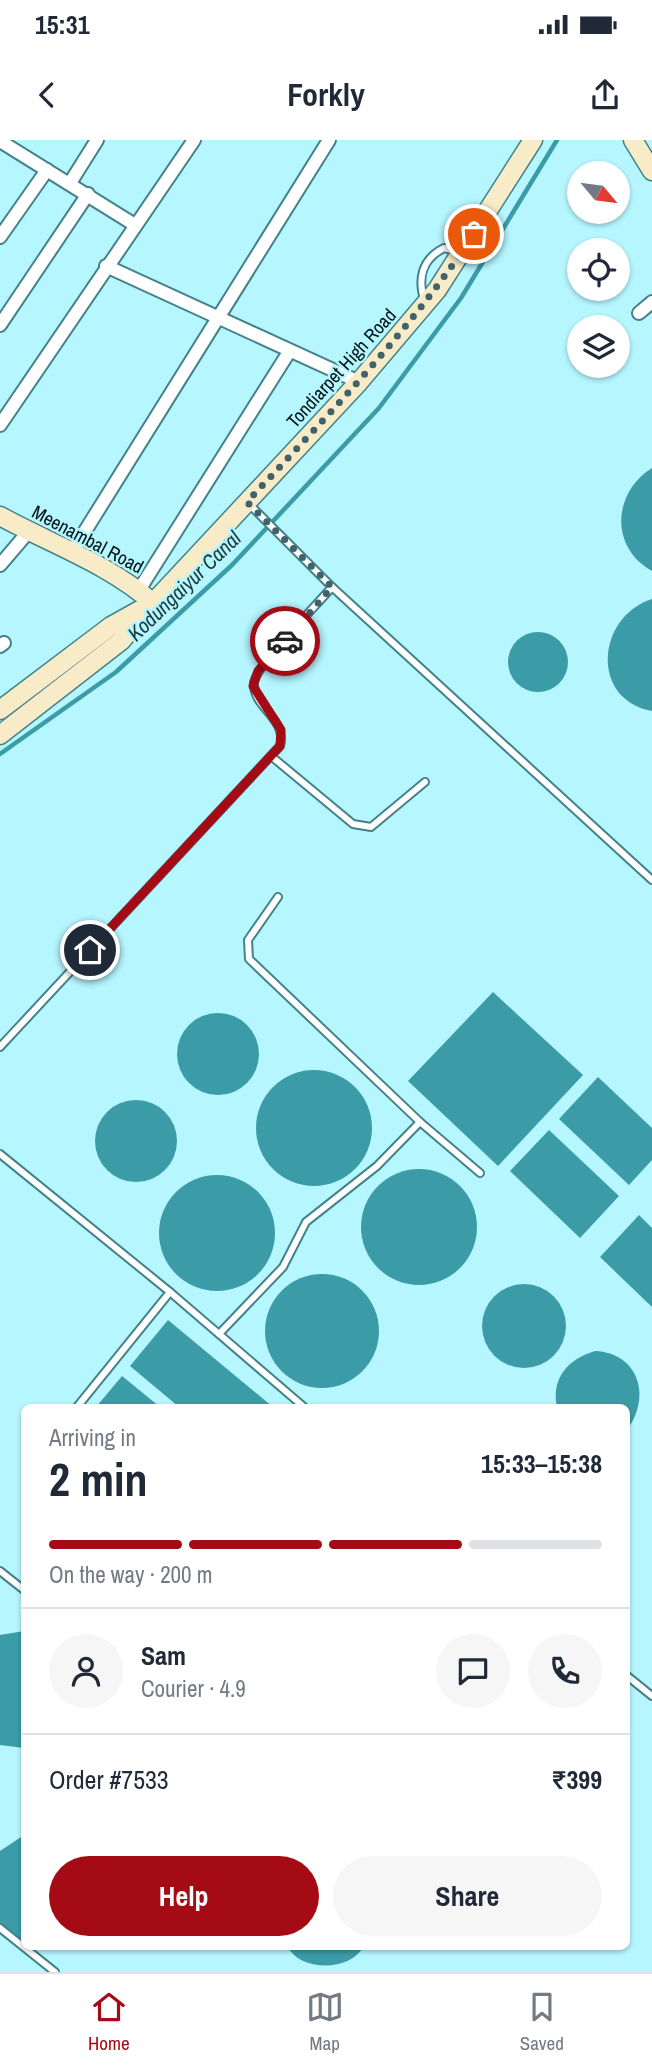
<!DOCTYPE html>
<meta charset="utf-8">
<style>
:root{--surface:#fff;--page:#f6f6f7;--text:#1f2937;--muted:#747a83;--line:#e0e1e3;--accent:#a40b15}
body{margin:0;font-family:"Archivo Narrow",sans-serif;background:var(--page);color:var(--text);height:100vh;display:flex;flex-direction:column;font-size:26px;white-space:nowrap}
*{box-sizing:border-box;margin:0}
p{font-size:23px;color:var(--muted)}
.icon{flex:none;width:38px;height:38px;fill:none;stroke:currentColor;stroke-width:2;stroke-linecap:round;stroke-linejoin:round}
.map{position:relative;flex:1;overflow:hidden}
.sheet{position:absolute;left:21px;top:1264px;width:609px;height:546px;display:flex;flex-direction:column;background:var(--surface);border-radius:10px;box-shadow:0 2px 5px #0004}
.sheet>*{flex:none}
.needle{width:46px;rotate:119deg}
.buttons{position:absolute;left:567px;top:21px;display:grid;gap:14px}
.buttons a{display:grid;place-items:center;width:63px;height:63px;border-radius:50%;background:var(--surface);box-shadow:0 2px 5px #0004;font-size:35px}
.pin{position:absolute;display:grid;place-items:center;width:60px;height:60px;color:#fff;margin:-30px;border:4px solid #fff;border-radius:50%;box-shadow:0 2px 7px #0007}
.courier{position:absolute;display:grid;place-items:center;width:70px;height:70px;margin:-35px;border:5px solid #a40b15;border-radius:50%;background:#fff;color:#222;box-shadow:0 2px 9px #0007}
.headline em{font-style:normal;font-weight:800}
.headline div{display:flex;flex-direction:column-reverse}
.headline{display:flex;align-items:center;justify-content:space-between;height:119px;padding:0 28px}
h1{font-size:46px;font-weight:800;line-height:52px}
.bar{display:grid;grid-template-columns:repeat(4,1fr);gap:10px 7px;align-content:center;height:84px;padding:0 28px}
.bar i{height:9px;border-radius:5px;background:var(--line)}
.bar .selected{background:var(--accent)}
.bar p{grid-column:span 4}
.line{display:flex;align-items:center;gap:18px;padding:0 28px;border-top:2px solid var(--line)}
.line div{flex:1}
.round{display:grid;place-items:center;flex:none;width:74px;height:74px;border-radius:37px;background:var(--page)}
.button{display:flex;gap:14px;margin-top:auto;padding:14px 28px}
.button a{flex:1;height:80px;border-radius:42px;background:var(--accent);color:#fff;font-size:28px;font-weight:800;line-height:80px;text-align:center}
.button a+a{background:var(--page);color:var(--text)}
.status{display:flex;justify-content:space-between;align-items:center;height:49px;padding:0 35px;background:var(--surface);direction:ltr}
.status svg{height:19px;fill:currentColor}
header{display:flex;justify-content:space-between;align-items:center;height:91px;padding:0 28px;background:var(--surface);font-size:32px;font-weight:800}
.dock{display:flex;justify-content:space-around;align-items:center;height:98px;border-top:2px solid var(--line);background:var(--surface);font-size:19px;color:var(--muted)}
.dock a{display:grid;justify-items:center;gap:4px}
.dock .selected{color:var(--accent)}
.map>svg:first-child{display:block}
.water{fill:#3b9ca8}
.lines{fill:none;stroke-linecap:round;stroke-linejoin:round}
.stream{stroke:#3b9ca8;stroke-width:4.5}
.lane-casing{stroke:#44828a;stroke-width:10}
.street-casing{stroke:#44828a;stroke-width:16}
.secondary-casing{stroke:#44828a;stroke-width:21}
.lane{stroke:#fff;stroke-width:6}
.street{stroke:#fff;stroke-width:12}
.secondary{stroke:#f8ebc8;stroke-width:18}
.done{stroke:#406268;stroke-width:7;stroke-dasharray:0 12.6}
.route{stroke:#a40b15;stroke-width:9}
.labels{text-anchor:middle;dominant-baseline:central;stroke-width:5;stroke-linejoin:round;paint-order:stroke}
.street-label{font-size:19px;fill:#001316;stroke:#b6f6ff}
.water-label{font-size:21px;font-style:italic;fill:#1c393d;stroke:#b6f6ff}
</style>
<div class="status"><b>15:31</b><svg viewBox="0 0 49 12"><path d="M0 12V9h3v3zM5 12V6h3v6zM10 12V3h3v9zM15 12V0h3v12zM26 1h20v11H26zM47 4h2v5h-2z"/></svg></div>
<header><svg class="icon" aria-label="back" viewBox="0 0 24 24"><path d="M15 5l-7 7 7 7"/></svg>Forkly<svg class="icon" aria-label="share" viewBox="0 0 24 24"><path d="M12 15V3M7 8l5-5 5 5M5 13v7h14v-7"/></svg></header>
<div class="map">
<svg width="652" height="1832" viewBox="0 0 652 1832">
<rect width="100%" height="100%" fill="#b6f6ff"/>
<g class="water">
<path d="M652,328V431C609,407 613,352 652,328Z"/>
<path d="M652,459V571C590,560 596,477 652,459Z"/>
<circle cx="538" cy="522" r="30"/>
<path d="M493,852L583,935L498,1026L408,941Z"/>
<circle cx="218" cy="914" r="41"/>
<circle cx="314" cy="988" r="58"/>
<path d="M598,937L652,988V1020L629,1045L559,979Z"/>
<circle cx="136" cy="1001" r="41"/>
<path d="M549,990L619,1056L580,1098L510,1031Z"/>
<circle cx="419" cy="1087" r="58"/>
<circle cx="217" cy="1093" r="58"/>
<path d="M639,1075L652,1088V1167L600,1117Z"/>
<circle cx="322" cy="1191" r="57"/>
<circle cx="524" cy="1186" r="42"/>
<path d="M168,1180L273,1267H179L130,1226Z"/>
<path d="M595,1211C639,1213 652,1257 627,1290L626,1267H557C551,1238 568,1219 595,1211Z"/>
<path d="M122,1236L160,1267H96Z"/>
<path d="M24,1491V1608L0,1605V1495Z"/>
<path d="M24,1695V1805L0,1790V1711Z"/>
<path d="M287,1806H364C350,1832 300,1832 287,1806Z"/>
</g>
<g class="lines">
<path class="stream" d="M0,614L116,532L232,425L379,268L461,158L557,0"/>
<defs>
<g id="lane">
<path d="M425,162C417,139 422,119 444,108L459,112"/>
<path d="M249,364L332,447L652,740"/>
<path d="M271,616L353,684L371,687L425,642"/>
<path d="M278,757L248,800L249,819L420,982"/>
<path d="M0,907L280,606C288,579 252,567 254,543C255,526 318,464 332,447"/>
<path d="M0,1014L170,1152L304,1267"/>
<path d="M219,1194L283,1127L306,1082L377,1026L420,982L480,1033"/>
<path d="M77,1267L170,1152"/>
<path d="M0,1431L24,1450"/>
<path d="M626,1535L652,1556"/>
<path d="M0,1788L55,1832"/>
</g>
<g id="street">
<path d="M0,1L135,85"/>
<path d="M70,43L97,0"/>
<path d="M0,97L47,30"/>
<path d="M106,126L359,242"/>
<path d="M639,173L652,162"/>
<path d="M0,185L88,54"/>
<path d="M0,285L194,0"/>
<path d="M72,412L329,0"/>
<path d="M0,425L29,391"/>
<path d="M139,450L289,212"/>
<path d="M0,506L4,503"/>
</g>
<g id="secondary">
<path d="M633,0L652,31"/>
<path d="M0,376C51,404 109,424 153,463"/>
<path d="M0,570L111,486L147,466"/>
<path d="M0,595L121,501L153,463L359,242L437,150L533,0"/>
</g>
</defs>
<use href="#lane" class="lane-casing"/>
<use href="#street" class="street-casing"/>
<use href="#secondary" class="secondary-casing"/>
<use href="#lane" class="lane"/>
<use href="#street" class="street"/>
<use href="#secondary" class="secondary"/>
</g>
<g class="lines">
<path class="done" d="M285,501L332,447L247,362C327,276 409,192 474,94"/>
<path class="route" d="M90,810L280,606L281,590L253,546L258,531L285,501"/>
</g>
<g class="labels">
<g class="street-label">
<text transform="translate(341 228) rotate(-48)">Tondiarpet High Road</text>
<text transform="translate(88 399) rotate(28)">Meenambal Road</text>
</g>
<g class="water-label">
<text transform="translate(184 446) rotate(-44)">Kodungaiyur Canal</text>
</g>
</g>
</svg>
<div class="buttons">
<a><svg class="needle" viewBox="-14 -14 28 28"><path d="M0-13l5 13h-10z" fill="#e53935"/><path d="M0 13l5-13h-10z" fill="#747a83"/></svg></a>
<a><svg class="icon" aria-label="locate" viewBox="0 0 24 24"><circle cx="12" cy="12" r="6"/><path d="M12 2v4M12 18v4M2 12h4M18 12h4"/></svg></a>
<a><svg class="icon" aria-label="layers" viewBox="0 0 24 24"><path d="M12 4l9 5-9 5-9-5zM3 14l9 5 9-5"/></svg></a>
</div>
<div class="pin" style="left:474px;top:94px;background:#ea580c"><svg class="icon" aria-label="bag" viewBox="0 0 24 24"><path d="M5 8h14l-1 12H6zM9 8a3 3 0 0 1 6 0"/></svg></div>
<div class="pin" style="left:90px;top:810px;background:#1f2937"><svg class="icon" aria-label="home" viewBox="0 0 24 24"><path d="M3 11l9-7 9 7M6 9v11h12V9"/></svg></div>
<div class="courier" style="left:285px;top:501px"><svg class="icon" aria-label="car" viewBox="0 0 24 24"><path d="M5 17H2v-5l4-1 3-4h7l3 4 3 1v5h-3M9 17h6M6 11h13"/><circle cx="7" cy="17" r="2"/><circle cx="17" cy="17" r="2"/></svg></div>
<section class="sheet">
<div class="headline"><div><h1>2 min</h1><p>Arriving in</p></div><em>15:33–15:38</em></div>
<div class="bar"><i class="selected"></i><i class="selected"></i><i class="selected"></i><i></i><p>On the way · 200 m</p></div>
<div class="line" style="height:126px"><a class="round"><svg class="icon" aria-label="person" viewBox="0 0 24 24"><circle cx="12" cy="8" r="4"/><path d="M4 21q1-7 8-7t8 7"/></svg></a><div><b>Sam</b><p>Courier · 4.9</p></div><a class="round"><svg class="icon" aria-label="chat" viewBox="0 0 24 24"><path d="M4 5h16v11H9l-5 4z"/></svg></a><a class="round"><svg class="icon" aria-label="phone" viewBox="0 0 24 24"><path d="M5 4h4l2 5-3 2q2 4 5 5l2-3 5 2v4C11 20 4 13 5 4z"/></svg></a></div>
<div class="line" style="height:91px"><div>Order #7533</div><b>₹399</b></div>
<div class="button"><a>Help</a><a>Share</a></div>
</section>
</div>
<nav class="dock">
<a class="selected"><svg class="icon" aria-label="home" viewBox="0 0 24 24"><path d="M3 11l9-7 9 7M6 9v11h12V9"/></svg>Home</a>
<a><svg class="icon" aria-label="map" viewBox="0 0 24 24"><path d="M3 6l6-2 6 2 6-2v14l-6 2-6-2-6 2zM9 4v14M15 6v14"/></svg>Map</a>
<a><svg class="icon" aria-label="saved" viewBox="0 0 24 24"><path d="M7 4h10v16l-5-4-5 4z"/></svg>Saved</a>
</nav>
